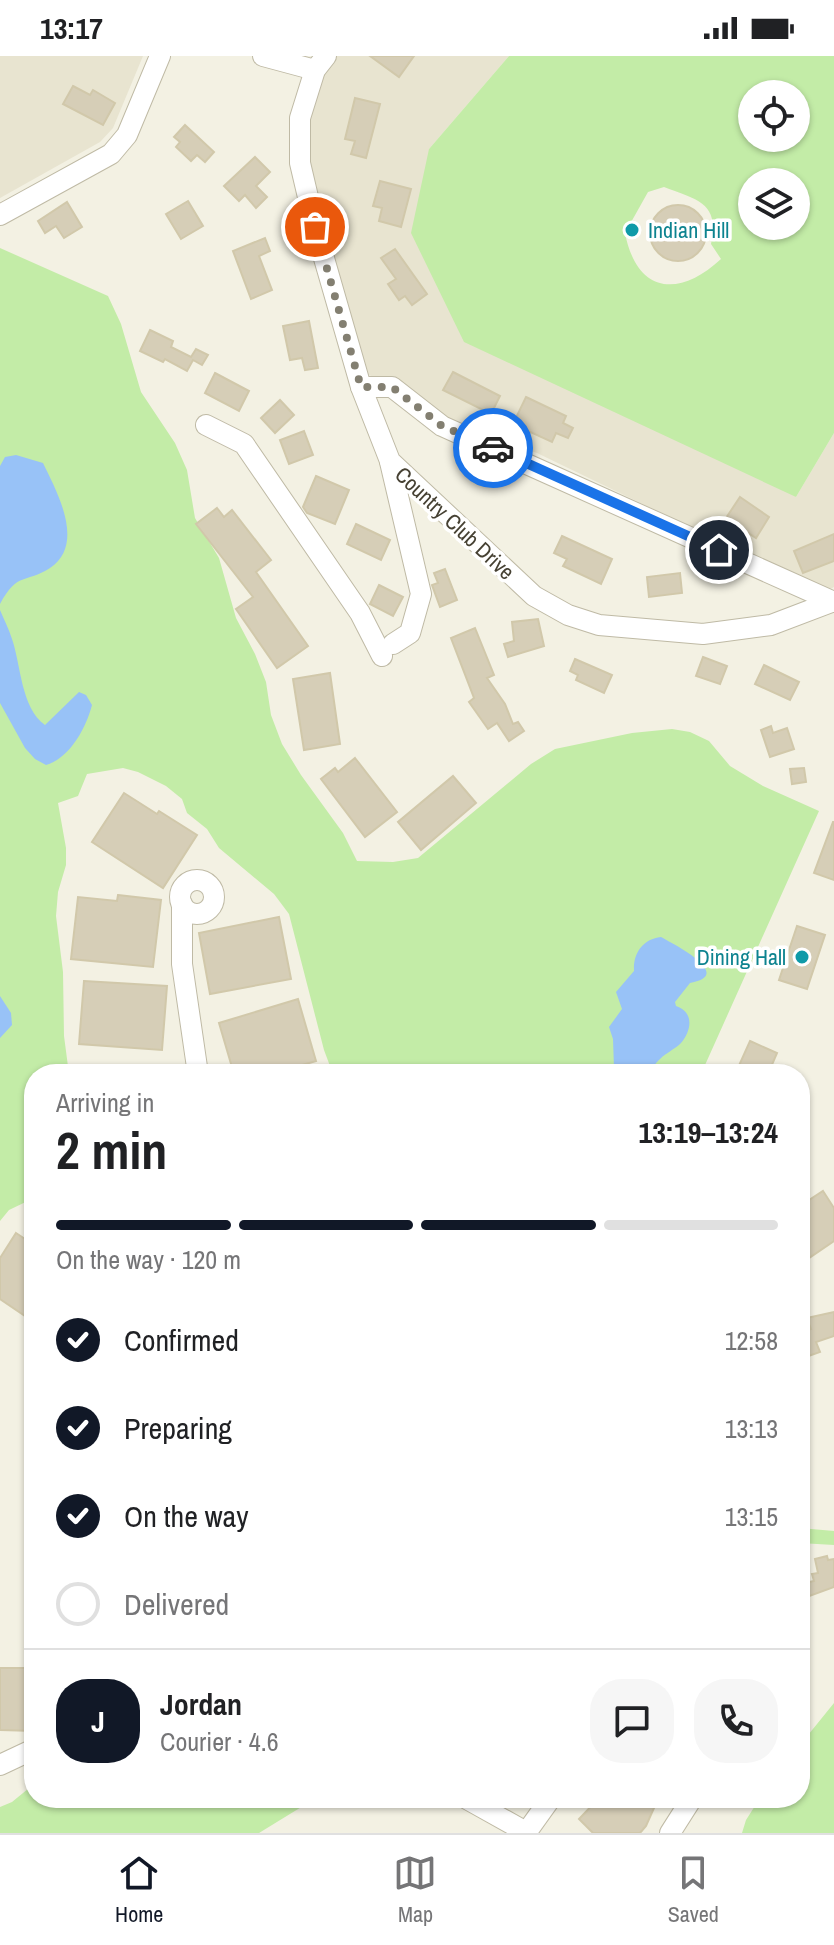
<!DOCTYPE html>
<meta charset="utf-8">
<style>
:root{--surface:#fff;--page:#f6f6f6;--text:#202124;--muted:#757577;--line:#e0e0e0;--accent:#111827}
body{margin:0;font-family:"Archivo Narrow",sans-serif;background:var(--page);color:var(--text);height:100vh;display:flex;flex-direction:column;font-size:30px;white-space:nowrap}
*{box-sizing:border-box;margin:0}
p{font-size:26px;color:var(--muted)}
.icon{flex:none;width:44px;height:44px;fill:none;stroke:currentColor;stroke-width:2;stroke-linecap:round;stroke-linejoin:round}
.map{position:relative;flex:1;overflow:hidden}
.side{position:absolute;left:24px;top:1008px;width:786px;height:744px;display:flex;flex-direction:column;background:var(--surface);border-radius:32px;box-shadow:0 2px 6px #0004}
.side>*{flex:none}
.controls{position:absolute;left:738px;top:24px;display:grid;gap:16px}
.controls a{display:grid;place-items:center;width:72px;height:72px;border-radius:50%;background:var(--surface);box-shadow:0 2px 6px #0004;font-size:40px}
.pin{position:absolute;display:grid;place-items:center;width:68px;height:68px;color:#fff;margin:-34px;border:4px solid #fff;border-radius:50%;box-shadow:0 2px 8px #0007}
.courier{position:absolute;display:grid;place-items:center;width:80px;height:80px;margin:-40px;border:6px solid #1a73e8;border-radius:50%;background:#fff;color:#222;box-shadow:0 2px 10px #0007}
.headline em{font-style:normal;font-weight:700}
.headline div{display:flex;flex-direction:column-reverse}
.headline{display:flex;align-items:center;justify-content:space-between;height:136px;padding:0 32px}
h1{font-size:52px;font-weight:700;line-height:60px}
.bar{display:grid;grid-template-columns:repeat(4,1fr);gap:12px 8px;align-content:center;height:96px;padding:0 32px}
.bar i{height:10px;border-radius:6px;background:var(--line)}
.bar .current{background:var(--accent)}
.bar p{grid-column:span 4}
.line{display:flex;align-items:center;gap:20px;padding:0 32px;border-top:2px solid var(--line)}
.line div{flex:1}
.round{display:grid;place-items:center;flex:none;width:84px;height:84px;border-radius:32px;background:var(--page)}
ol{padding:0 32px;list-style:none}
li{display:flex;align-items:center;gap:24px;height:88px}
li p{margin-inline-start:auto}
li .icon{padding:8px;border-radius:50%;background:var(--accent);color:#fff;stroke-width:4}
li:last-child{color:var(--muted)}
li i{width:44px;height:44px;border:4px solid var(--line);border-radius:50%}
.status{display:flex;justify-content:space-between;align-items:center;height:56px;padding:0 40px;background:var(--surface);direction:ltr}
.status svg{height:22px;fill:currentColor}
.menu{display:flex;justify-content:space-around;align-items:center;height:112px;border-top:2px solid var(--line);background:var(--surface);font-size:22px;color:var(--muted)}
.menu a{display:grid;justify-items:center;gap:4px}
.menu .current{color:var(--accent)}
.map>svg:first-child{display:block}
.residential{fill:#e8e4d0}
.green{fill:#c3eca7;fill-rule:evenodd}
.water{fill:#98c2f7}
.building{fill:#d6ceb7;stroke:#d1c8aa;stroke-width:2}
.lines{fill:none;stroke-linecap:round;stroke-linejoin:round}
.minor-casing{stroke:#bfbaa5;stroke-width:22}
.minor{stroke:#fff;stroke-width:20}
.done{stroke:#837f71;stroke-width:8;stroke-dasharray:0 14.4}
.route{stroke:#1a73e8;stroke-width:10}
.culture-dot{fill:#0f9aa8;stroke:#fff;stroke-width:3}
.labels{text-anchor:middle;dominant-baseline:central;stroke-width:7;stroke-linejoin:round;paint-order:stroke}
.culture-label{font-size:22px;fill:#0d838f;stroke:#fff;text-anchor:start}
.street-label{font-size:22px;fill:#464133;stroke:#fff}
</style>
<div class="status"><b>13:17</b><svg viewBox="0 0 49 12"><path d="M0 12V9h3v3zM5 12V6h3v6zM10 12V3h3v9zM15 12V0h3v12zM26 1h20v11H26zM47 4h2v5h-2z"/></svg></div>
<div class="map">
<svg width="834" height="1777" viewBox="0 0 834 1777">
<rect width="100%" height="100%" fill="#f3f1e3"/>
<g class="residential">
<path d="M0,0H143L113,72L100,86L0,142Z"/>
<path d="M333,0H509L429,93L796,441L834,377V531L825,536L537,397L461,374L394,327L365,318L312,144L305,87L313,42Z"/>
</g>
<g class="green">
<path d="M509,0H834V377L796,441L464,286L411,177L429,93ZM752,38H796V82H752ZM752,126H796V170H752ZM664,131C697,144 720,146 711,188L721,203C679,242 637,238 625,177L648,136Z"/>
<path d="M0,192L108,240L121,268L141,336L175,387L187,414L195,462L219,502L236,562L255,598L266,626L271,659L282,688L301,719L343,777L357,805L393,806L418,802L531,708L555,693L632,677L672,673L690,676L709,685L730,710L763,730L819,755L701,1018H333L324,994L289,858L274,838L219,792L207,773L187,757L182,743L166,730L138,716L123,712L87,718L78,740L58,747L66,792V809L58,836L56,860L63,916L64,980L69,1018H34V1142L9,1154L0,1165Z"/>
<path d="M800,1472L834,1475V1489L800,1487Z"/>
<path d="M834,1647V1777H742L746,1764L760,1742H800V1689Z"/>
<path d="M34,1728V1742H308L303,1750L259,1777H0V1751L12,1746Z"/>
</g>
<g class="water">
<path d="M16,399L43,407C57,436 86,488 50,512C25,528 18,515 0,548V410L5,401Z"/>
<path d="M0,554C4,564 9,573 12,583C21,609 21,652 45,669L79,636L86,639L92,649C86,672 70,702 46,709L35,703L25,692L0,647Z"/>
<path d="M661,881C673,888 736,919 690,927L675,946L676,950C694,956 692,974 681,987C675,993 666,997 660,1003C655,1007 652,1014 646,1017C638,1020 627,1018 619,1018L614,1012L613,983L609,971L622,953L616,936L634,915C633,897 643,883 661,881Z"/>
<path d="M0,940L11,957L12,969L0,982Z"/>
</g>
<g class="building">
<path d="M370,0H414L399,21Z"/>
<path d="M73,30L90,39L93,34L115,47L103,69L63,48Z"/>
<path d="M355,42L380,48L366,102L351,98L355,85L345,83Z"/>
<path d="M185,69L214,96L205,106L197,99L191,105L176,91L180,86L174,81Z"/>
<path d="M255,101L270,116L256,130L267,141L256,152L245,139L239,145L224,130Z"/>
<path d="M380,125L411,133L401,171L379,165L382,152L373,150Z"/>
<path d="M188,145L203,170L181,183L166,158Z"/>
<path d="M67,146L82,171L64,182L56,170L45,177L38,165Z"/>
<circle cx="678" cy="177" r="28"/>
<path d="M265,182L270,195L259,200L272,234L251,243L233,195Z"/>
<path d="M395,193L427,238L412,249L405,240L399,244L388,228L396,223L381,202Z"/>
<path d="M309,265L318,312L305,314L302,302L290,304L283,270Z"/>
<path d="M150,274L173,285L171,291L191,301L196,293L208,299L202,309L193,304L187,315L165,303L163,306L140,295Z"/>
<path d="M453,316L500,340L491,358L443,334Z"/>
<path d="M215,317L249,335L239,355L205,337Z"/>
<path d="M526,341L566,360L563,367L573,372L568,382L556,377L552,386L513,368Z"/>
<path d="M280,344L294,359L275,377L261,362Z"/>
<path d="M304,375L313,399L289,408L280,384Z"/>
<path d="M316,420L349,434L335,468L307,457L303,451Z"/>
<path d="M740,441L769,461L756,482L726,462Z"/>
<path d="M217,452L224,461L232,454L271,504L256,516L308,590L277,612L236,553L253,541L196,468Z"/>
<path d="M356,468L390,484L381,504L347,488Z"/>
<path d="M834,478V505L803,517L794,495Z"/>
<path d="M562,480L612,503L601,528L563,510L567,503L554,497Z"/>
<path d="M445,513L457,544L440,551L432,529L438,527L434,517Z"/>
<path d="M680,517L682,537L649,541L647,521Z"/>
<path d="M379,529L403,541L393,560L370,548Z"/>
<path d="M538,563L544,590L508,601L504,588L514,585L512,566Z"/>
<path d="M475,572L494,619L487,622L505,648L513,668L518,666L524,675L509,685L497,667L488,673L469,646L474,642L451,582Z"/>
<path d="M703,601L727,610L720,628L696,620Z"/>
<path d="M575,603L612,619L604,637L576,624L578,619L570,615Z"/>
<path d="M764,609L799,626L790,644L755,628Z"/>
<path d="M330,617L340,688L304,694L293,623Z"/>
<path d="M771,670L773,677L787,672L794,693L770,701L761,674Z"/>
<path d="M355,702L397,756L365,781L321,723L335,712L338,716Z"/>
<path d="M804,712L806,726L792,728L790,713Z"/>
<path d="M453,720L476,747L421,794L398,766Z"/>
<path d="M124,737L157,758L159,755L197,779L163,832L92,786Z"/>
<path d="M833,766H834V824L814,817Z"/>
<path d="M118,839L161,844L153,911L71,903L78,841L117,845Z"/>
<path d="M279,861L291,923L210,938L199,877Z"/>
<path d="M797,870L825,879L807,933L779,924Z"/>
<path d="M84,925L167,930L162,994L79,988Z"/>
<path d="M298,943L316,1005L271,1018H234L219,967Z"/>
<path d="M750,985L777,997L768,1018H746L737,1014Z"/>
<path d="M823,1135L834,1152V1185L809,1202L800,1189V1150Z"/>
<path d="M16,1177L34,1189V1266L0,1243V1202Z"/>
<path d="M834,1256V1280L816,1286L820,1296L800,1303V1276L811,1273L807,1262Z"/>
<path d="M827,1500L828,1504L834,1503V1531L804,1542L800,1528L814,1525L812,1518L818,1517L815,1503Z"/>
<path d="M0,1612H34V1675L0,1674Z"/>
<path d="M599,1742H644L654,1752L646,1770L640,1777H593L579,1763Z"/>
</g>
<g class="lines">
<defs>
<g id="minor">
<path d="M263,0L315,14"/>
<path d="M326,0L315,14L300,62V107L315,171L361,331L390,405L534,540L568,559L599,569L703,578L771,569L834,545"/>
<path d="M0,159L111,98L127,79L160,0"/>
<path d="M361,331H392L442,370L834,546"/>
<path d="M206,369L244,388L360,557L382,600"/>
<path d="M390,406L421,538L410,577L393,588"/>
<circle cx="197" cy="841" r="17"/>
<path d="M182,848V908L198,1018"/>
<path d="M0,1709L34,1693"/>
<path d="M465,1742L526,1776"/>
<path d="M526,1777L551,1742"/>
<path d="M670,1777L691,1744L689,1742"/>
</g>
</defs>
<use href="#minor" class="minor-casing"/>
<use href="#minor" class="minor"/>
</g>
<g class="lines">
<path class="done" d="M315,171L361,331H392L442,370L493,392"/>
<path class="route" d="M493,392L719,494"/>
</g>
<g class="culture-dot">
<circle cx="632" cy="174" r="8"/>
<circle cx="802" cy="901" r="8"/>
</g>
<g class="labels">
<g class="culture-label">
<text x="648" y="174">Indian Hill</text>
<text x="786" y="901" text-anchor="end">Dining Hall</text>
</g>
<g class="street-label">
<text transform="translate(455 467) rotate(43)">Country Club Drive</text>
</g>
</g>
</svg>
<div class="controls">
<a><svg class="icon" aria-label="locate" viewBox="0 0 24 24"><circle cx="12" cy="12" r="6"/><path d="M12 2v4M12 18v4M2 12h4M18 12h4"/></svg></a>
<a><svg class="icon" aria-label="layers" viewBox="0 0 24 24"><path d="M12 4l9 5-9 5-9-5zM3 14l9 5 9-5"/></svg></a>
</div>
<div class="pin" style="left:315px;top:171px;background:#ea580c"><svg class="icon" aria-label="bag" viewBox="0 0 24 24"><path d="M5 8h14l-1 12H6zM9 8a3 3 0 0 1 6 0"/></svg></div>
<div class="pin" style="left:719px;top:494px;background:#1f2937"><svg class="icon" aria-label="home" viewBox="0 0 24 24"><path d="M3 11l9-7 9 7M6 9v11h12V9"/></svg></div>
<div class="courier" style="left:493px;top:392px"><svg class="icon" aria-label="car" viewBox="0 0 24 24"><path d="M5 17H2v-5l4-1 3-4h7l3 4 3 1v5h-3M9 17h6M6 11h13"/><circle cx="7" cy="17" r="2"/><circle cx="17" cy="17" r="2"/></svg></div>
<section class="side">
<div class="headline"><div><h1>2 min</h1><p>Arriving in</p></div><em>13:19–13:24</em></div>
<div class="bar"><i class="current"></i><i class="current"></i><i class="current"></i><i></i><p>On the way · 120 m</p></div>
<ol>
<li><svg class="icon" aria-label="check" viewBox="0 0 24 24"><path d="M5 12l5 5 9-10"/></svg>Confirmed<p>12:58</p></li>
<li><svg class="icon" aria-label="check" viewBox="0 0 24 24"><path d="M5 12l5 5 9-10"/></svg>Preparing<p>13:13</p></li>
<li><svg class="icon" aria-label="check" viewBox="0 0 24 24"><path d="M5 12l5 5 9-10"/></svg>On the way<p>13:15</p></li>
<li><i></i>Delivered</li>
</ol>
<div class="line" style="height:144px"><b class="round" style="background:var(--accent);color:#fff">J</b><div><b>Jordan</b><p>Courier · 4.6</p></div><a class="round"><svg class="icon" aria-label="chat" viewBox="0 0 24 24"><path d="M4 5h16v11H9l-5 4z"/></svg></a><a class="round"><svg class="icon" aria-label="phone" viewBox="0 0 24 24"><path d="M5 4h4l2 5-3 2q2 4 5 5l2-3 5 2v4C11 20 4 13 5 4z"/></svg></a></div>
</section>
</div>
<nav class="menu">
<a class="current"><svg class="icon" aria-label="home" viewBox="0 0 24 24"><path d="M3 11l9-7 9 7M6 9v11h12V9"/></svg>Home</a>
<a><svg class="icon" aria-label="map" viewBox="0 0 24 24"><path d="M3 6l6-2 6 2 6-2v14l-6 2-6-2-6 2zM9 4v14M15 6v14"/></svg>Map</a>
<a><svg class="icon" aria-label="saved" viewBox="0 0 24 24"><path d="M7 4h10v16l-5-4-5 4z"/></svg>Saved</a>
</nav>
